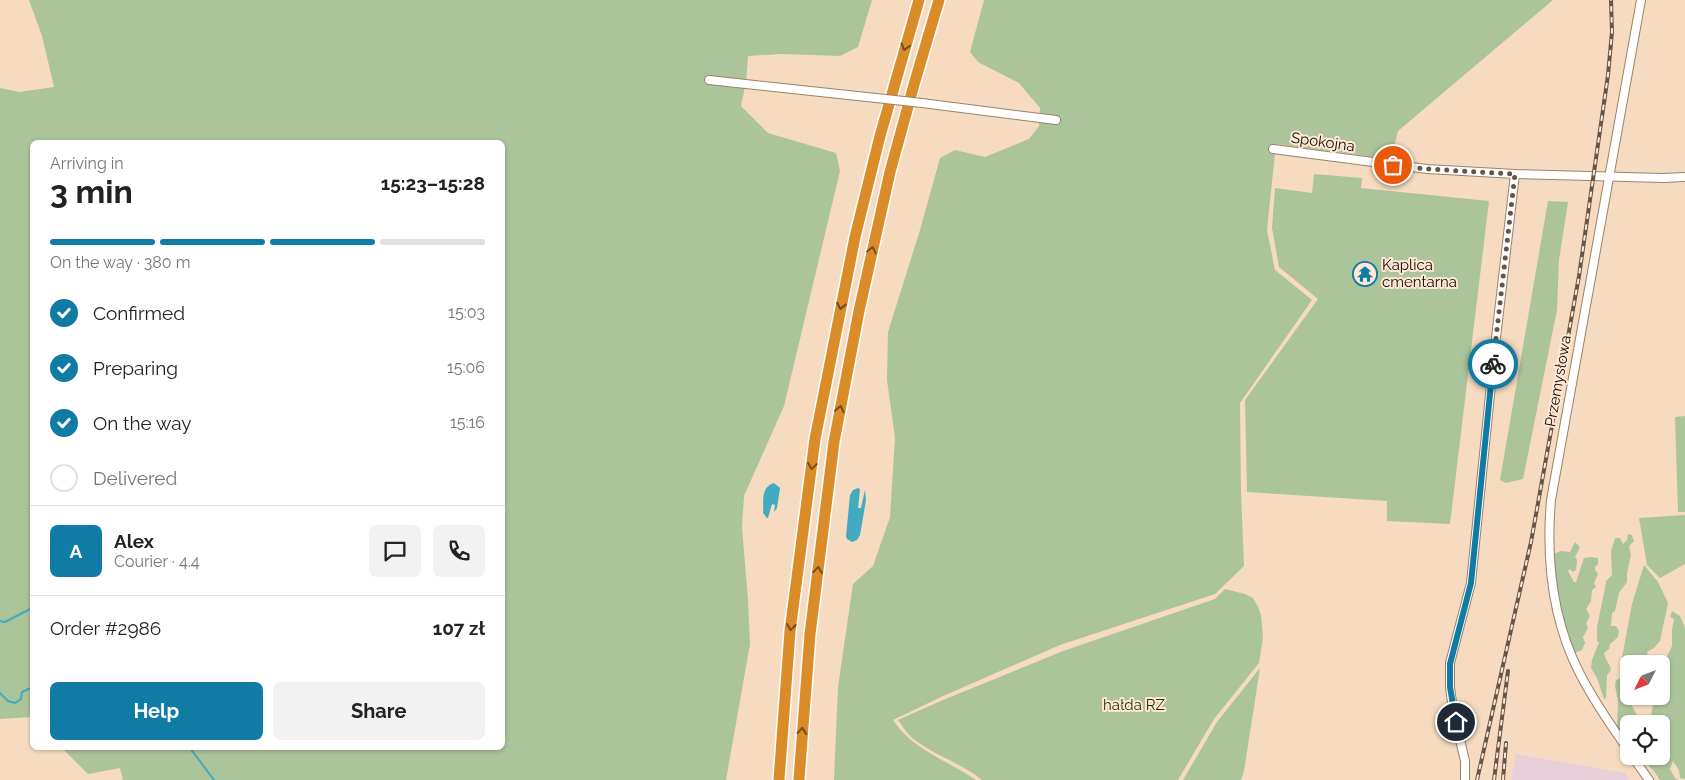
<!DOCTYPE html>
<meta charset="utf-8">
<style>
:root{--surface:#fff;--page:#f2f2f2;--text:#222;--muted:#767676;--line:#e0e0e0;--accent:#107ba5}
body{margin:0;font-family:Raleway,sans-serif;background:var(--page);color:var(--text);height:100vh;display:flex;flex-direction:column;font-size:19px;white-space:nowrap}
*{box-sizing:border-box;margin:0}
p{font-size:16px;color:var(--muted)}
.icon{flex:none;width:28px;height:28px;fill:none;stroke:currentColor;stroke-width:2;stroke-linecap:round;stroke-linejoin:round}
.map{position:relative;flex:1;overflow:hidden}
.sheet{position:absolute;left:30px;top:140px;width:475px;height:610px;display:flex;flex-direction:column;background:var(--surface);border-radius:8px;box-shadow:0 1px 4px #0004}
.sheet>*{flex:none}
.needle{width:32px;rotate:228deg}
.fabs{position:absolute;left:1620px;top:655px;display:grid;gap:10px}
.fabs a{display:grid;place-items:center;width:50px;height:50px;border-radius:8px;background:var(--surface);box-shadow:0 1px 4px #0004;font-size:25px}
.pin{position:absolute;display:grid;place-items:center;width:42px;height:42px;color:#fff;margin:-21px;border:2px solid #fff;border-radius:50%;box-shadow:0 1px 5px #0007}
.courier{position:absolute;display:grid;place-items:center;width:50px;height:50px;margin:-25px;border:4px solid #107ba5;border-radius:50%;background:#fff;color:#222;box-shadow:0 1px 6px #0007}
.head em{font-style:normal;font-weight:700}
.head div{display:flex;flex-direction:column-reverse}
.head{display:flex;align-items:center;justify-content:space-between;height:85px;padding:0 20px}
h1{font-size:32px;font-weight:700;line-height:38px}
.bar{display:grid;grid-template-columns:repeat(4,1fr);gap:8px 5px;align-content:center;height:60px;padding:0 20px}
.bar i{height:6px;border-radius:4px;background:var(--line)}
.bar .current{background:var(--accent)}
.bar p{grid-column:span 4}
.line{display:flex;align-items:center;gap:12px;padding:0 20px;border-top:1px solid var(--line)}
.line div{flex:1}
.round{display:grid;place-items:center;flex:none;width:52px;height:52px;border-radius:8px;background:var(--page)}
ol{padding:0 20px;list-style:none}
li{display:flex;align-items:center;gap:15px;height:55px}
li p{margin-inline-start:auto}
li .icon{padding:5px;border-radius:50%;background:var(--accent);color:#fff;stroke-width:4}
li:last-child{color:var(--muted)}
li i{width:28px;height:28px;border:2px solid var(--line);border-radius:50%}
.cta{display:flex;gap:10px;margin-top:auto;padding:10px 20px}
.cta a{flex:1;height:58px;border-radius:8px;background:var(--accent);color:#fff;font-size:20px;font-weight:700;line-height:58px;text-align:center}
.cta a+a{background:var(--page);color:var(--text)}
.map>svg:first-child{display:block}
.industrial{fill:#e6cfd9}
.green{fill:#acc499}
.water{fill:#43abc0}
.lines{fill:none;stroke-linecap:round;stroke-linejoin:round}
.stream{stroke:#43abc0;stroke-width:2}
.minor-casing{stroke:#9a8269;stroke-width:10}
.highway-casing{stroke:#fff;stroke-width:14}
.minor{stroke:#fff;stroke-width:8}
.highway{stroke:#da8c29;stroke-width:11}
.rail-casing{stroke:#665648;stroke-width:4}
.rail{stroke:#ffe9d4;stroke-width:2;stroke-dasharray:5.5;stroke-linecap:butt}
.minor-bridge-casing{stroke:#9a8269;stroke-width:10;stroke-linecap:butt}
.minor-bridge{stroke:#fff;stroke-width:8}
.oneway{stroke:#774c16}
.done{stroke:#635446;stroke-width:5;stroke-dasharray:0 9}
.route{stroke:#107ba5;stroke-width:6}
.labels{text-anchor:middle;dominant-baseline:central;stroke-width:4;stroke-linejoin:round;paint-order:stroke}
.street-label{font-size:15px;fill:#140b04;stroke:#ffe9d4}
.poi-label{font-size:15px;fill:#140b04;stroke:#ffe9d4;text-anchor:start}
.park-label{font-size:15px;fill:#1c3202;stroke:#ffe9d4}
</style>
<div class="map">
<svg width="1685" height="780" viewBox="0 0 1685 780">
<rect width="100%" height="100%" fill="#f6dbc0"/>
<path class="industrial" d="M1516,754L1625,773L1630,780H1511Z"/>
<g class="green">
<path d="M29,0H872L858,47L840,56L782,54L748,56L746,82L741,106L768,133L836,153L840,171L784,406L744,496L742,527L748,600L750,644L726,780H123L120,768L88,774L62,748H502V142H32V718L31,717L0,719V88L19,92L54,87L42,36Z"/>
<path d="M984,0H1553L1398,131L1391,159L1276,144L1267,230L1275,270L1312,300L1240,403L1241,492L1244,566L1215,594L1060,645L941,697L893,720C914,751 947,760 976,780H834L838,687L853,584L873,566L890,517L895,438L887,380L888,332L920,230L940,158L955,150L985,157L1029,139L1039,126L1040,108L1019,83L978,62L970,52Z"/>
<path d="M1314,174L1362,178L1361,188L1489,201L1450,524L1387,521V501L1247,492L1245,400L1318,299L1279,267L1272,228L1275,188L1312,193Z"/>
<path d="M1548,201L1568,202L1559,260L1557,310L1523,479L1506,483L1500,480Z"/>
<path d="M1685,416V512H1678L1675,417Z"/>
<path d="M1685,515V564L1660,578L1647,565L1639,518Z"/>
<path d="M1628,534L1632,535L1634,541L1629,546L1631,555L1627,573V582L1619,593L1615,611L1612,613L1611,626H1616L1619,631L1618,637L1610,644L1609,649L1604,653C1605,660 1610,664 1611,670L1607,675L1606,698L1604,699L1597,678L1591,668L1592,660L1599,642L1597,641V627L1605,588L1606,581L1612,575L1611,551L1615,538H1620L1623,544L1627,540Z"/>
<path d="M1575,542L1580,547L1575,557L1577,560L1576,570L1573,572L1570,569L1568,571L1574,582H1576L1584,558L1591,557L1598,558V564L1595,567V570L1598,574L1594,583L1596,587L1592,590L1591,601L1586,609L1590,616L1586,623L1588,628L1583,637L1585,643L1582,650L1574,653C1562,622 1556,589 1551,556L1560,551L1570,552Z"/>
<path d="M1644,565L1658,582L1668,603L1660,641L1654,648L1647,652L1650,664H1629V696H1647L1640,703L1634,702L1631,704L1642,724H1629V744L1617,729L1618,701L1615,686L1616,680L1622,678L1624,664L1621,663L1632,604Z"/>
<path d="M1225,589L1245,594L1253,598L1258,607L1261,615L1263,637L1259,663L1214,719L1178,780H982C960,762 932,755 910,736C906,732 902,725 898,720L943,700L1063,651L1215,599Z"/>
<path d="M1672,611L1680,616L1685,628V779L1680,778L1679,770L1673,761L1670,769L1675,778L1678,780H1660L1653,770L1638,756H1661V724H1650L1653,703V696H1661V669L1672,646V629L1674,619L1670,617Z"/>
<path d="M1260,668L1244,771L1241,780H1183L1217,722Z"/>
</g>
<g class="water">
<path d="M774,483L780,488L777,508L774,512L775,505L772,504L768,518H767L763,513C764,502 760,487 774,483Z"/>
<path d="M858,488L860,489L858,508H861L865,490L866,500L860,535L857,540L852,542L847,539L846,536L850,495L853,490Z"/>
</g>
<g class="lines">
<g class="stream">
<path d="M0,621L5,622L32,608"/>
<path d="M0,693L8,701L15,703L21,699L22,692L31,688H32"/>
<path d="M190,748L214,780"/>
</g>
<defs>
<g id="minor">
<path d="M709,80L876,98"/>
<path d="M922,103L1056,120"/>
<path d="M1273,149L1427,169L1515,174L1663,178L1685,177"/>
<path d="M1629,751C1611,726 1594,701 1580,674C1552,620 1546,559 1551,500L1641,0"/>
<path d="M1632,756L1649,780"/>
<path d="M1465,780V761L1453,710L1450,687V663L1471,583L1494,355L1515,174"/>
</g>
<g id="highway">
<path d="M779,780L790,631L815,439L855,237L880,136L919,0"/>
<path d="M799,780L810,634L834,442L859,311L890,172L915,81L939,0"/>
</g>
</defs>
<use href="#minor" class="minor-casing"/>
<use href="#highway" class="highway-casing"/>
<use href="#minor" class="minor"/>
<use href="#highway" class="highway"/>
<defs>
<g id="rail">
<path d="M1477,780L1531,542L1579,276L1608,75L1612,32L1611,0"/>
<path d="M1494,780L1508,671"/>
<path d="M1503,780L1506,743"/>
</g>
</defs>
<use href="#rail" class="rail-casing"/>
<use href="#rail" class="rail"/>
<defs>
<path id="minor-bridge" d="M876,98L922,103"/>
</defs>
<use href="#minor-bridge" class="minor-bridge-casing"/>
<use href="#minor-bridge" class="minor-bridge"/>
</g>
<defs><path id="oneway-chevron" d="M-2-3.5L2.5 0L-2 3.5" fill="none" stroke-width="1.6" stroke-linecap="round" stroke-linejoin="round" transform="scale(1.25)"/></defs>
<g class="oneway">
<use href="#oneway-chevron" transform="translate(905 47) rotate(107)"/>
<use href="#oneway-chevron" transform="translate(872 250) rotate(-77)"/>
<use href="#oneway-chevron" transform="translate(841 306) rotate(101)"/>
<use href="#oneway-chevron" transform="translate(840 409) rotate(-79)"/>
<use href="#oneway-chevron" transform="translate(812 466) rotate(98)"/>
<use href="#oneway-chevron" transform="translate(818 570) rotate(-83)"/>
<use href="#oneway-chevron" transform="translate(791 627) rotate(97)"/>
<use href="#oneway-chevron" transform="translate(802 731) rotate(-85)"/>
</g>
<g class="lines">
<path class="done" d="M1393,165L1427,169L1515,174L1493,364"/>
<path class="route" d="M1456,722L1450,687V664L1471,583L1493,364"/>
</g>
<defs>
<symbol id="temple-ring" viewBox="-11 -11 22 22"><circle r="9.5" fill="#ffe9d4" stroke="#107ba5" stroke-width="1.5"/><path d="M0-6L5-2H3V0L6.5 2.5H4V6H1.5V3h-3V6H-4V2.5H-6.5L-3 0V-2H-5Z" fill="#107ba5"/></symbol>
</defs>
<g fill-rule="evenodd">
<use href="#temple-ring" x="1351" y="260" width="28" height="28"/>
</g>
<g class="labels">
<g class="street-label">
<text transform="translate(1323 142) rotate(8)">Spokojna</text>
<text transform="translate(1558 381) rotate(-80)">Przemysłowa</text>
</g>
<g class="poi-label">
<text x="1382" y="265">Kaplica<tspan x="1382" dy="17">cmentarna</tspan></text>
</g>
<g class="park-label">
<text x="1134" y="705">hałda RZ</text>
</g>
</g>
</svg>
<div class="fabs">
<a><svg class="needle" viewBox="-14 -14 28 28"><path d="M0-13l5 13h-10z" fill="#e53935"/><path d="M0 13l5-13h-10z" fill="#767676"/></svg></a>
<a><svg class="icon" aria-label="locate" viewBox="0 0 24 24"><circle cx="12" cy="12" r="6"/><path d="M12 2v4M12 18v4M2 12h4M18 12h4"/></svg></a>
</div>
<div class="pin" style="left:1393px;top:165px;background:#ea580c"><svg class="icon" aria-label="bag" viewBox="0 0 24 24"><path d="M5 8h14l-1 12H6zM9 8a3 3 0 0 1 6 0"/></svg></div>
<div class="pin" style="left:1456px;top:722px;background:#1f2937"><svg class="icon" aria-label="home" viewBox="0 0 24 24"><path d="M3 11l9-7 9 7M6 9v11h12V9"/></svg></div>
<div class="courier" style="left:1493px;top:364px"><svg class="icon" aria-label="bike" viewBox="0 0 24 24"><circle cx="6" cy="16" r="4"/><circle cx="18" cy="16" r="4"/><path d="M6 16l4-8h5l3 8M10 8l3 8H6M13 5h3"/></svg></div>
<section class="sheet">
<div class="head"><div><h1>3 min</h1><p>Arriving in</p></div><em>15:23–15:28</em></div>
<div class="bar"><i class="current"></i><i class="current"></i><i class="current"></i><i></i><p>On the way · 380 m</p></div>
<ol>
<li><svg class="icon" aria-label="check" viewBox="0 0 24 24"><path d="M5 12l5 5 9-10"/></svg>Confirmed<p>15:03</p></li>
<li><svg class="icon" aria-label="check" viewBox="0 0 24 24"><path d="M5 12l5 5 9-10"/></svg>Preparing<p>15:06</p></li>
<li><svg class="icon" aria-label="check" viewBox="0 0 24 24"><path d="M5 12l5 5 9-10"/></svg>On the way<p>15:16</p></li>
<li><i></i>Delivered</li>
</ol>
<div class="line" style="height:90px"><b class="round" style="background:var(--accent);color:#fff">A</b><div><b>Alex</b><p>Courier · 4.4</p></div><a class="round"><svg class="icon" aria-label="chat" viewBox="0 0 24 24"><path d="M4 5h16v11H9l-5 4z"/></svg></a><a class="round"><svg class="icon" aria-label="phone" viewBox="0 0 24 24"><path d="M5 4h4l2 5-3 2q2 4 5 5l2-3 5 2v4C11 20 4 13 5 4z"/></svg></a></div>
<div class="line" style="height:65px"><div>Order #2986</div><b>107 zł</b></div>
<div class="cta"><a>Help</a><a>Share</a></div>
</section>
</div>
